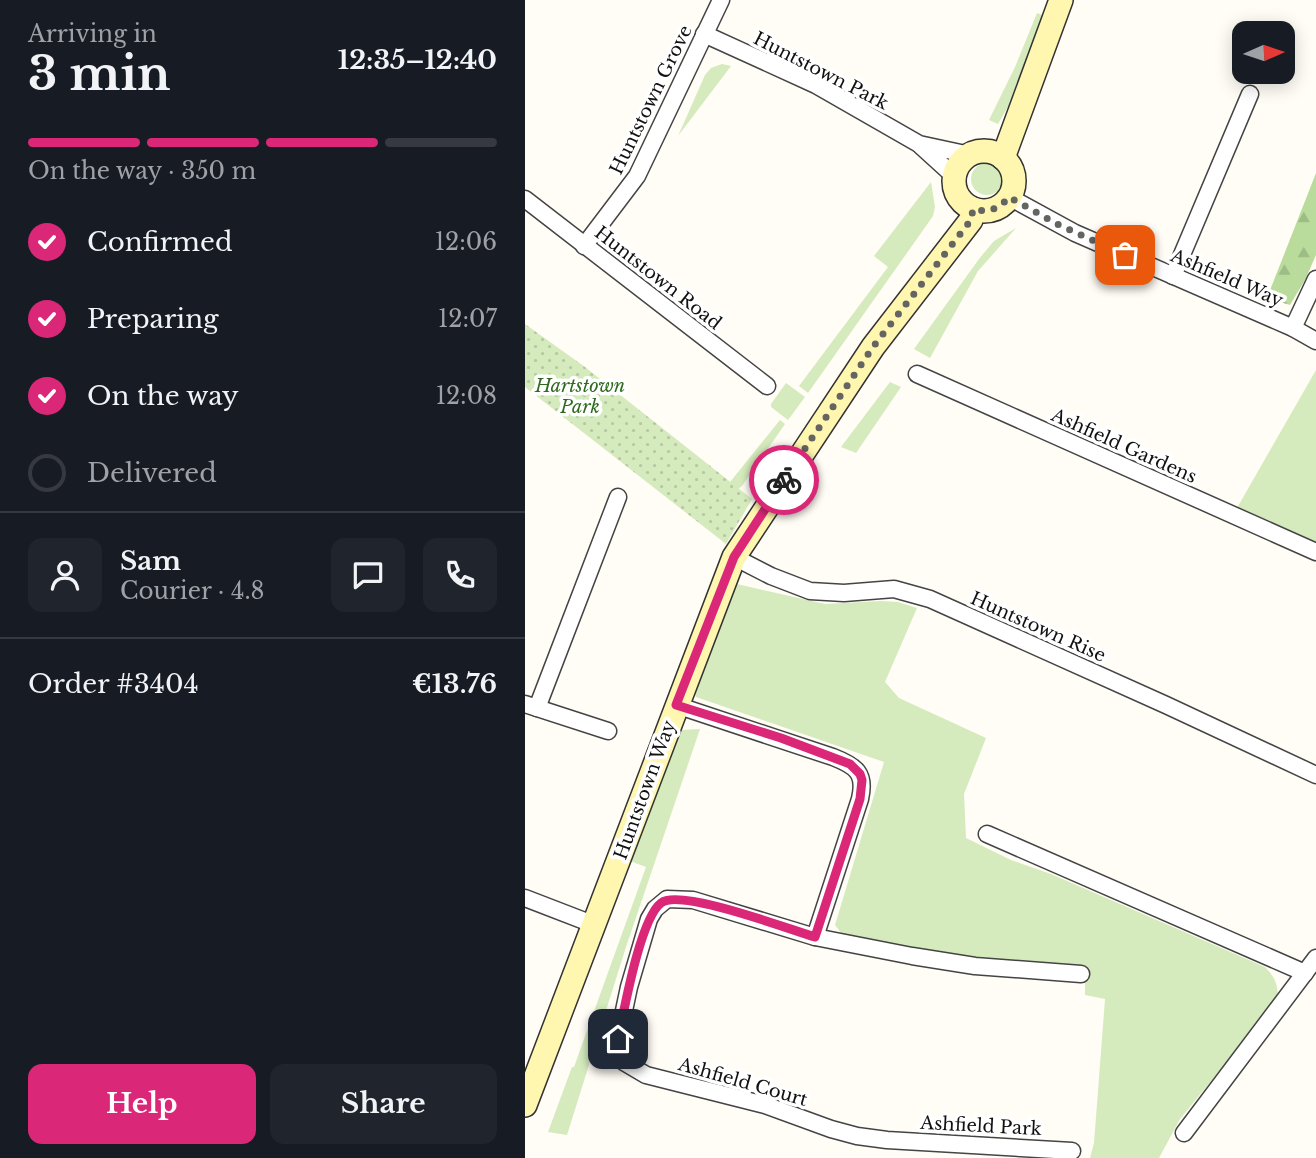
<!DOCTYPE html>
<meta charset="utf-8">
<style>
:root{--surface:#171b24;--page:#20242c;--text:#f1f3f6;--muted:#9ea1a6;--line:#363941;--accent:#db2777}
body{margin:0;font-family:"Libre Baskerville",serif;background:var(--page);color:var(--text);height:100vh;display:flex;flex-direction:column;font-size:26px;white-space:nowrap}
*{box-sizing:border-box;margin:0}
p{font-size:23px;color:var(--muted)}
.icon{flex:none;width:38px;height:38px;fill:none;stroke:currentColor;stroke-width:2;stroke-linecap:round;stroke-linejoin:round}
.map{position:relative;flex:1;overflow:hidden}
.details{display:flex;flex-direction:column;background:var(--surface);width:525px}
.details>*{flex:none}
.needle{width:46px;rotate:87deg}
.buttons{position:absolute;left:707px;top:21px;display:grid;gap:14px}
.buttons a{display:grid;place-items:center;width:63px;height:63px;border-radius:14px;background:var(--surface);box-shadow:0 4px 18px #0003;font-size:35px}
.pin{position:absolute;display:grid;place-items:center;width:60px;height:60px;color:#fff;margin:-30px;border-radius:14px;box-shadow:0 4px 10px #0006}
.courier{position:absolute;display:grid;place-items:center;width:70px;height:70px;margin:-35px;border:5px solid #db2777;border-radius:50%;background:#fff;color:#222;box-shadow:0 2px 9px #0007}
.headline em{font-style:normal;font-weight:800}
.headline div{display:flex;flex-direction:column-reverse}
.headline{display:flex;align-items:center;justify-content:space-between;height:119px;padding:0 28px}
h1{font-size:46px;font-weight:800;line-height:52px}
.bar{display:grid;grid-template-columns:repeat(4,1fr);gap:10px 7px;align-content:center;height:84px;padding:0 28px}
.bar i{height:9px;border-radius:5px;background:var(--line)}
.bar .selected{background:var(--accent)}
.bar p{grid-column:span 4}
.line{display:flex;align-items:center;gap:18px;padding:0 28px;border-top:2px solid var(--line)}
.line div{flex:1}
.round{display:grid;place-items:center;flex:none;width:74px;height:74px;border-radius:14px;background:var(--page)}
ol{padding:0 28px;list-style:none}
li{display:flex;align-items:center;gap:21px;height:77px}
li p{margin-inline-start:auto}
li .icon{padding:7px;border-radius:50%;background:var(--accent);color:#fff;stroke-width:4}
li:last-child{color:var(--muted)}
li i{width:38px;height:38px;border:4px solid var(--line);border-radius:50%}
.cta{display:flex;gap:14px;margin-top:auto;padding:14px 28px}
.cta a{flex:1;height:80px;border-radius:14px;background:var(--accent);color:#fff;font-size:28px;font-weight:800;line-height:80px;text-align:center}
.cta a+a{background:var(--page);color:var(--text)}
main{display:flex;flex:1;min-height:0}
.map>svg:first-child{display:block}
.grass{fill:#d5ebbd}
.forest{fill:url(#forest-firs)}
.park{fill:url(#park-dots)}
.lines{fill:none;stroke-linecap:round;stroke-linejoin:round}
.street-casing{stroke:#444;stroke-width:19}
.secondary-casing{stroke:#333;stroke-width:26}
.street{stroke:#fff;stroke-width:16}
.secondary{stroke:#fff6b0;stroke-width:23}
.done{stroke:#646461;stroke-width:7;stroke-dasharray:0 12.6}
.route{stroke:#db2777;stroke-width:9}
.labels{text-anchor:middle;dominant-baseline:central;stroke-width:7;stroke-linejoin:round;paint-order:stroke}
.street-label{font-size:18px;fill:#111;stroke:#fff}
.park-label{font-size:18px;font-style:italic;fill:#2f6b1f;stroke:#fff}
</style>
<main>
<section class="details">
<div class="headline"><div><h1>3 min</h1><p>Arriving in</p></div><em>12:35–12:40</em></div>
<div class="bar"><i class="selected"></i><i class="selected"></i><i class="selected"></i><i></i><p>On the way · 350 m</p></div>
<ol>
<li><svg class="icon" aria-label="check" viewBox="0 0 24 24"><path d="M5 12l5 5 9-10"/></svg>Confirmed<p>12:06</p></li>
<li><svg class="icon" aria-label="check" viewBox="0 0 24 24"><path d="M5 12l5 5 9-10"/></svg>Preparing<p>12:07</p></li>
<li><svg class="icon" aria-label="check" viewBox="0 0 24 24"><path d="M5 12l5 5 9-10"/></svg>On the way<p>12:08</p></li>
<li><i></i>Delivered</li>
</ol>
<div class="line" style="height:126px"><a class="round"><svg class="icon" aria-label="person" viewBox="0 0 24 24"><circle cx="12" cy="8" r="4"/><path d="M4 21q1-7 8-7t8 7"/></svg></a><div><b>Sam</b><p>Courier · 4.8</p></div><a class="round"><svg class="icon" aria-label="chat" viewBox="0 0 24 24"><path d="M4 5h16v11H9l-5 4z"/></svg></a><a class="round"><svg class="icon" aria-label="phone" viewBox="0 0 24 24"><path d="M5 4h4l2 5-3 2q2 4 5 5l2-3 5 2v4C11 20 4 13 5 4z"/></svg></a></div>
<div class="line" style="height:91px"><div>Order #3404</div><b>€13.76</b></div>
<div class="cta"><a>Help</a><a>Share</a></div>
</section>
<div class="map">
<svg width="791" height="1158" viewBox="0 0 791 1158">
<defs>
<pattern id="forest-firs" width="22" height="20" patternUnits="userSpaceOnUse" patternTransform="scale(1.75)"><rect width="22" height="20" fill="#b9dc9c"/><path d="M5 1l3.5 6h-7zM16 11l3.5 6h-7z" fill="#9ebc85"/></pattern>
<pattern id="park-dots" width="8" height="8" patternUnits="userSpaceOnUse" patternTransform="scale(1.75)"><rect width="8" height="8" fill="#d5ebbd"/><path d="M2 2h.1M6 6h.1" fill="none" stroke="#b6c8a1" stroke-width="1.8" stroke-linecap="round"/></pattern>
</defs>
<rect width="100%" height="100%" fill="#fffdf5"/>
<g class="grass">
<path d="M512,13L520,16L488,98L473,124L464,120L490,67Z"/>
<path d="M197,64L206,66L153,136L180,75L186,68Z"/>
<circle cx="462" cy="179" r="16"/>
<path d="M406,182L410,207L408,216L283,393L274,386L363,267L349,256Z"/>
<path d="M491,228L453,271L405,358L389,349L454,259L469,241Z"/>
<path d="M791,370V543L712,508Z"/>
<path d="M365,382L376,387L331,453L316,447Z"/>
<path d="M261,383L280,397L263,420L246,407V404Z"/>
<path d="M255,420L260,424L217,486L212,490L201,487Z"/>
<path d="M212,584L300,604L356,601L373,602L392,608L360,682L374,698L461,738L439,794L441,838L486,860L526,874L740,967C750,977 753,985 753,999L655,1119L634,1158H565L569,1143L580,999L560,995V973L430,959L340,941L316,933L310,925L359,762L171,697L168,688L208,588Z"/>
<path d="M175,729L101,947L42,1135L23,1132L47,1067H49L121,867L105,861L145,747L156,730Z"/>
</g>
<path class="forest" d="M791,173V255L781,278L765,305L742,298Z"/>
<path class="park" d="M0,324L60,367L227,499L201,544L0,387Z"/>
<g class="lines">
<defs>
<g id="street">
<path d="M179,34L291,85L394,144L445,155"/>
<path d="M396,146L429,176"/>
<path d="M484,197L550,233L768,328L791,341"/>
<path d="M0,199L242,386"/>
<path d="M59,246L112,176L196,0"/>
<path d="M648,276L725,94"/>
<path d="M768,328L791,279"/>
<path d="M392,374L791,552"/>
<path d="M209,557L246,576L285,591L319,593L369,589L405,599L641,705L791,775"/>
<path d="M0,704L83,731"/>
<path d="M151,705L308,757C331,766 341,773 335,799L290,937"/>
<path d="M12,708L93,497"/>
<path d="M462,834L780,973"/>
<path d="M0,898L70,925"/>
<path d="M659,1133L791,958"/>
<path d="M547,1151L362,1140L332,1136L306,1129L240,1105L121,1075L99,1062L93,1039L104,987L124,919L130,909L142,899L168,900L290,937L387,956L450,966L556,974"/>
</g>
<g id="secondary">
<circle cx="459" cy="181" r="30"/>
<path d="M478,158L536,0"/>
<path d="M0,1105L209,557L348,347L446,220L448,209"/>
</g>
</defs>
<use href="#street" class="street-casing"/>
<use href="#secondary" class="secondary-casing"/>
<use href="#street" class="street"/>
<use href="#secondary" class="secondary"/>
</g>
<g class="lines">
<path class="done" d="M259,480L348,347L446,220L448,209C463,213 474,209 484,197L534,225L600,255"/>
<path class="route" d="M93,1039C99,1011 115,919 136,903C155,888 263,929 290,937L335,799L337,780L335,774L325,764L256,738L151,705L209,557L259,480"/>
</g>
<g class="labels">
<g class="street-label">
<text transform="translate(296 71) rotate(27)">Huntstown Park</text>
<text transform="translate(126 100) rotate(-64)">Huntstown Grove</text>
<text transform="translate(133 278) rotate(38)">Huntstown Road</text>
<text transform="translate(702 278) rotate(23)">Ashfield Way</text>
<text transform="translate(599 446) rotate(24)">Ashfield Gardens</text>
<text transform="translate(513 627) rotate(24)">Huntstown Rise</text>
<text transform="translate(120 790) rotate(-70)">Huntstown Way</text>
<text transform="translate(218 1082) rotate(16)">Ashfield Court</text>
<text transform="translate(456 1126) rotate(3)">Ashfield Park</text>
</g>
<g class="park-label">
<text x="55" y="386">Hartstown<tspan x="55" dy="21">Park</tspan></text>
</g>
</g>
</svg>
<div class="buttons">
<a><svg class="needle" viewBox="-14 -14 28 28"><path d="M0-13l5 13h-10z" fill="#e53935"/><path d="M0 13l5-13h-10z" fill="#9ea1a6"/></svg></a>
</div>
<div class="pin" style="left:600px;top:255px;background:#ea580c"><svg class="icon" aria-label="bag" viewBox="0 0 24 24"><path d="M5 8h14l-1 12H6zM9 8a3 3 0 0 1 6 0"/></svg></div>
<div class="pin" style="left:93px;top:1039px;background:#1f2937"><svg class="icon" aria-label="home" viewBox="0 0 24 24"><path d="M3 11l9-7 9 7M6 9v11h12V9"/></svg></div>
<div class="courier" style="left:259px;top:480px"><svg class="icon" aria-label="bike" viewBox="0 0 24 24"><circle cx="6" cy="16" r="4"/><circle cx="18" cy="16" r="4"/><path d="M6 16l4-8h5l3 8M10 8l3 8H6M13 5h3"/></svg></div>
</div>
</main>
